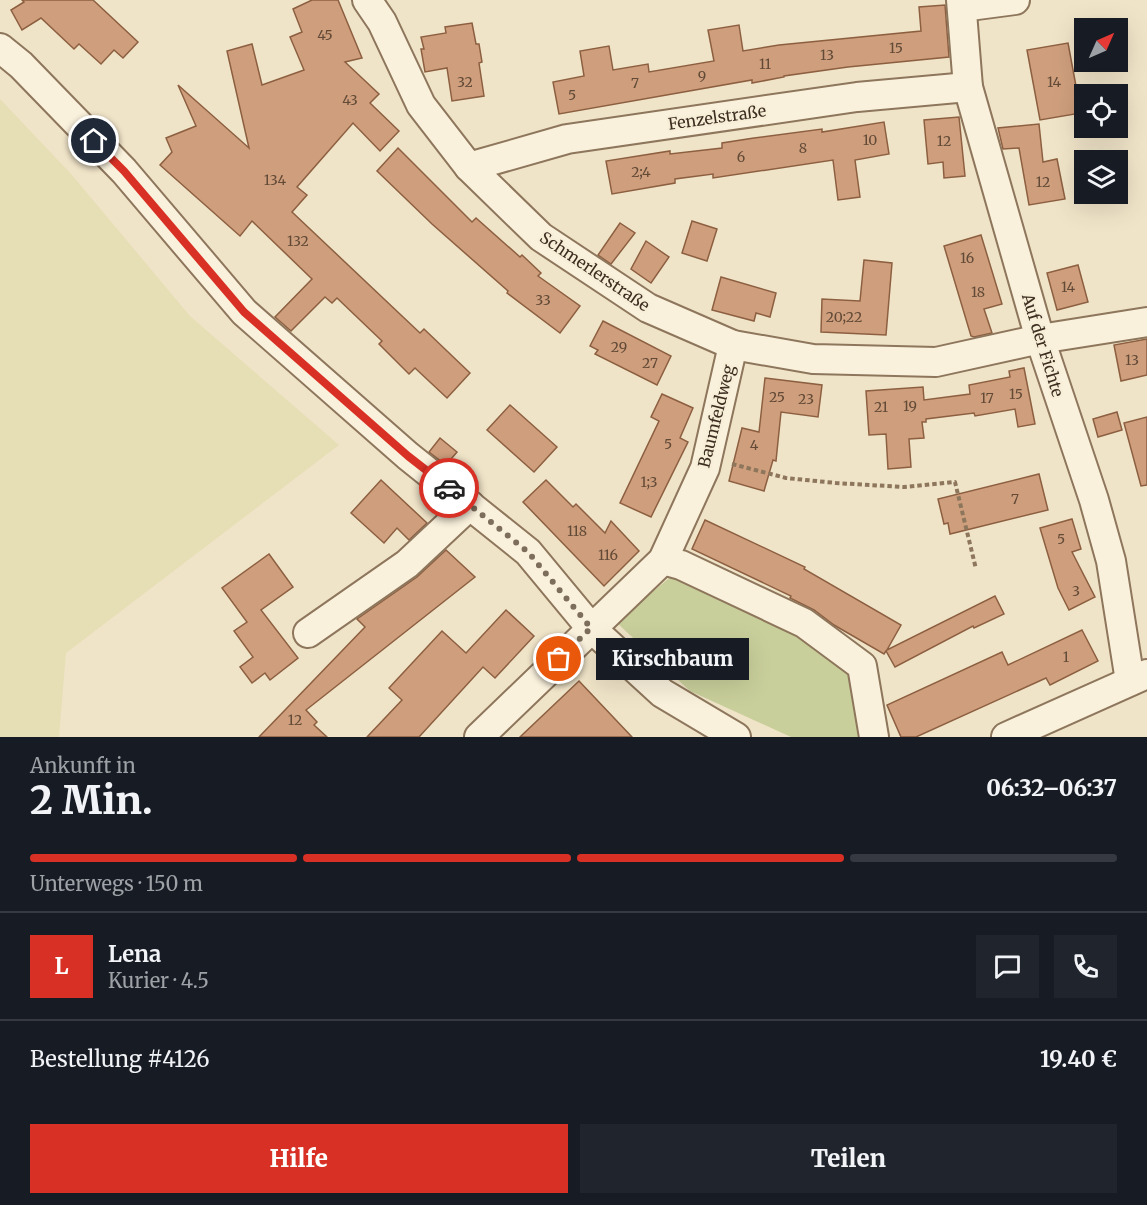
<!DOCTYPE html>
<html lang="de">
<meta charset="utf-8">
<style>
:root{--surface:#171b24;--page:#20242c;--text:#f1f3f6;--muted:#9ea1a6;--line:#363941;--accent:#d93025}
body{margin:0;font-family:Merriweather,serif;background:var(--page);color:var(--text);height:100vh;display:flex;flex-direction:column;font-size:22px;white-space:nowrap}
*{box-sizing:border-box;margin:0}
p{font-size:20px;color:var(--muted)}
.icon{flex:none;width:33px;height:33px;fill:none;stroke:currentColor;stroke-width:2;stroke-linecap:round;stroke-linejoin:round}
.map{position:relative;height:737px;overflow:hidden}
.drawer{display:flex;flex-direction:column;background:var(--surface);flex:1}
.drawer>*{flex:none}
.needle{width:39px;rotate:45deg}
.tools{position:absolute;left:1074px;top:18px;display:grid;gap:12px}
.tools a{display:grid;place-items:center;width:54px;height:54px;border-radius:0px;background:var(--surface);box-shadow:0 6px 24px #0002;font-size:30px}
.pin{position:absolute;display:grid;place-items:center;width:51px;height:51px;color:#fff;margin:-26px;border:3px solid #fff;border-radius:50%;box-shadow:0 2px 6px #0007}
.courier{position:absolute;display:grid;place-items:center;width:60px;height:60px;margin:-30px;border:4px solid #d93025;border-radius:50%;background:#fff;color:#222;box-shadow:0 2px 8px #0007}
.bubble{position:absolute;height:42px;border-radius:0px;background:var(--surface);box-shadow:0 6px 24px #0002;font-size:20px;font-weight:800;line-height:42px;text-align:center}
.headline em{font-style:normal;font-weight:800}
.headline div{display:flex;flex-direction:column-reverse}
.headline{display:flex;align-items:center;justify-content:space-between;height:102px;padding:0 30px}
h1{font-size:39px;font-weight:800;line-height:45px}
.bar{display:grid;grid-template-columns:repeat(4,1fr);gap:9px 6px;align-content:center;height:72px;padding:0 30px}
.bar i{height:8px;border-radius:4px;background:var(--line)}
.bar .current{background:var(--accent)}
.bar p{grid-column:span 4}
.line{display:flex;align-items:center;gap:15px;padding:0 30px;border-top:2px solid var(--line)}
.line div{flex:1}
.round{display:grid;place-items:center;flex:none;width:63px;height:63px;border-radius:0px;background:var(--page)}
.action{display:flex;gap:12px;margin-top:auto;padding:12px 30px}
.action a{flex:1;height:69px;border-radius:0px;background:var(--accent);color:#fff;font-size:24px;font-weight:800;line-height:69px;text-align:center}
.action a+a{background:var(--page);color:var(--text)}
.map>svg:first-child{display:block}
.farmland{fill:#e6deb5}
.green{fill:#c9cf9b}
.building{fill:#cf9f7d;stroke:#8d5f41;stroke-width:1.5}
.lines{fill:none;stroke-linecap:round;stroke-linejoin:round}
.minor-casing{stroke:#8d765c;stroke-width:32}
.path{stroke:#8d765c;stroke-width:4;stroke-dasharray:4.5 3;stroke-linecap:butt}
.minor{stroke:#faf1dc;stroke-width:28}
.done{stroke:#7c6e5b;stroke-width:6;stroke-dasharray:0 10.8}
.route{stroke:#d93025;stroke-width:8}
.labels{text-anchor:middle;dominant-baseline:central;stroke-width:4.5;stroke-linejoin:round;paint-order:stroke}
.number-label{font-size:14px;fill:#624a37}
.street-label{font-size:16px;fill:#3d2e20;stroke:#f7eed8}
</style>
<div class="map">
<svg width="1147" height="737" viewBox="0 0 1147 737">
<rect width="100%" height="100%" fill="#f0e4c8"/>
<path class="farmland" d="M0,99L72,175L190,316L339,445L66,653L59,737H0Z"/>
<path class="green" d="M679,570L852,666L865,737H791L690,691L616,622Z"/>
<g class="building">
<path d="M22,0H93L138,42L123,58L114,50L101,64L79,44L74,49L41,18L22,30L11,10L24,2Z"/>
<path d="M312,0H338L362,58L345,62L379,94L370,103L399,131L380,151L353,123L297,187L307,195L292,212L420,333L424,329L470,373L447,398L415,368L409,374L379,344L382,341L337,298L332,303L325,297L291,331L275,317L312,279L252,221L240,236L160,165L172,152L166,138L196,126L178,85L249,148L227,51L252,44L262,85L304,70L290,37L302,32L293,9Z"/>
<path d="M945,5L949,57L848,67L784,76V77L752,83V80L559,114L553,82L584,76L580,51L609,46L613,70L648,64L649,72L714,61L708,30L739,25L743,51L779,45L921,31L919,7Z"/>
<path d="M472,23L476,44H479L482,62L479,63L484,96L452,101L447,68L425,72L421,49H424L421,37L446,33L445,27Z"/>
<path d="M1068,43L1081,113L1040,120L1027,50Z"/>
<path d="M959,117L965,176L944,178L943,162L928,164L924,120Z"/>
<path d="M884,122L889,154L855,160L860,197L838,200L833,160L713,178V174L675,179V183L612,194L606,161L670,151V154L722,148V143L754,138L822,129V132Z"/>
<path d="M1039,124L1043,162L1057,159L1065,199L1029,205L1019,148L1003,149L998,128Z"/>
<path d="M398,148L472,222L476,218L520,257L522,255L541,273L538,276L580,306L560,333L507,293L508,291L432,224L377,171Z"/>
<path d="M692,221L717,229L707,261L682,253Z"/>
<path d="M620,223L635,233L611,264L598,255Z"/>
<path d="M981,235L1002,304L984,309L992,333L974,337L971,336L944,246Z"/>
<path d="M646,241L669,257L651,283L631,269Z"/>
<path d="M864,260L892,263L886,335L821,332L822,299L860,301Z"/>
<path d="M1078,265L1088,302L1057,310L1047,273Z"/>
<path d="M721,277L776,293L770,317L756,313L754,321L712,310Z"/>
<path d="M603,321L671,356L657,385L595,354L598,350L590,346Z"/>
<path d="M1147,339V375L1121,381L1114,345Z"/>
<path d="M1024,368L1035,424L1018,427L1015,409L975,416L974,413L926,419V422H922L924,438L909,439L911,467L888,469L886,434L869,435L866,391L923,387L924,400L970,394L969,385L1010,377L1009,371Z"/>
<path d="M765,378L822,385L818,417L781,412L776,461L773,460L764,491L729,481L742,428L759,432Z"/>
<path d="M662,394L693,408L680,438L688,442L651,517L620,503L659,421L651,417Z"/>
<path d="M510,405L557,447L534,472L487,430Z"/>
<path d="M1117,412L1122,430L1098,437L1093,419Z"/>
<path d="M1147,417V485L1141,486L1124,423Z"/>
<path d="M440,438L457,452L446,465L429,452Z"/>
<path d="M1039,474L1048,510L950,534L948,523L944,524L938,499Z"/>
<path d="M381,480L427,523L409,540L397,528L384,543L351,513Z"/>
<path d="M546,480L573,507L576,504L605,533L611,521L639,551L604,586L523,502Z"/>
<path d="M1072,519L1081,549L1072,552L1095,597L1069,610L1058,588L1040,528Z"/>
<path d="M705,520L805,567L804,569L901,625L887,650L995,596L1004,614L974,628L973,626L895,667L886,651L884,654L834,625L814,610L790,598L791,596L692,549Z"/>
<path d="M446,550L475,577L306,710L317,722L314,725L327,737H259L365,627L357,619L417,577Z"/>
<path d="M269,554L293,587L261,610L298,658L270,680L265,673L252,683L240,667L253,657L234,631L247,622L222,588Z"/>
<path d="M506,610L534,636L495,678L483,667L419,737H367L402,700L389,688L442,631L466,653Z"/>
<path d="M1082,630L1098,661L1050,685L1046,678L916,737H901L887,705L1002,652L1008,665Z"/>
<path d="M579,681L632,737H520Z"/>
</g>
<g class="lines">
<defs>
<g id="minor">
<path d="M367,0L382,22L421,105L469,167L541,237L648,308L733,345L813,359L936,362L1040,339L1147,322"/>
<path d="M961,0L968,87L1040,339L1094,500L1111,561L1130,681"/>
<path d="M962,7L1015,0"/>
<path d="M0,48L21,65L124,171L244,312L408,456L528,552L591,628L662,693L736,737"/>
<path d="M469,167L567,139L857,97L968,87"/>
<path d="M663,560L681,565L804,623L862,666L874,737"/>
<path d="M308,633L407,564L470,505"/>
<path d="M479,737L663,560L705,468L733,345"/>
<path d="M1006,737L1147,674"/>
</g>
</defs>
<use href="#minor" class="minor-casing"/>
<path class="path" d="M732,464L786,478L836,483L904,487L955,482L976,569"/>
<use href="#minor" class="minor"/>
</g>
<g class="lines">
<path class="done" d="M449,488L528,552L591,628L559,659"/>
<path class="route" d="M94,141L124,171L244,312L408,456L449,488"/>
</g>
<g class="labels">
<g class="number-label">
<text x="325" y="35">45</text>
<text x="896" y="48">15</text>
<text x="827" y="55">13</text>
<text x="765" y="64">11</text>
<text x="702" y="76">9</text>
<text x="465" y="82">32</text>
<text x="1054" y="82">14</text>
<text x="635" y="83">7</text>
<text x="572" y="95">5</text>
<text x="350" y="100">43</text>
<text x="870" y="140">10</text>
<text x="944" y="141">12</text>
<text x="803" y="148">8</text>
<text x="741" y="157">6</text>
<text x="641" y="172">2;4</text>
<text x="275" y="180">134</text>
<text x="1043" y="182">12</text>
<text x="298" y="241">132</text>
<text x="967" y="258">16</text>
<text x="1068" y="287">14</text>
<text x="978" y="292">18</text>
<text x="543" y="300">33</text>
<text x="844" y="317">20;22</text>
<text x="619" y="347">29</text>
<text x="1132" y="360">13</text>
<text x="650" y="363">27</text>
<text x="1016" y="394">15</text>
<text x="777" y="397">25</text>
<text x="987" y="398">17</text>
<text x="806" y="399">23</text>
<text x="910" y="406">19</text>
<text x="881" y="407">21</text>
<text x="668" y="444">5</text>
<text x="754" y="445">4</text>
<text x="649" y="482">1;3</text>
<text x="1015" y="499">7</text>
<text x="577" y="531">118</text>
<text x="1061" y="539">5</text>
<text x="608" y="555">116</text>
<text x="1076" y="591">3</text>
<text x="1066" y="657">1</text>
<text x="295" y="720">12</text>
</g>
<g class="street-label">
<text transform="translate(717 117) rotate(-8)">Fenzelstraße</text>
<text transform="translate(595 271) rotate(34)">Schmerlerstraße</text>
<text transform="translate(1043 345) rotate(73)">Auf der Fichte</text>
<text transform="translate(716 416) rotate(-76)">Baumfeldweg</text>
</g>
</g>
</svg>
<div class="tools">
<a><svg class="needle" viewBox="-14 -14 28 28"><path d="M0-13l5 13h-10z" fill="#e53935"/><path d="M0 13l5-13h-10z" fill="#9ea1a6"/></svg></a>
<a><svg class="icon" aria-label="locate" viewBox="0 0 24 24"><circle cx="12" cy="12" r="6"/><path d="M12 2v4M12 18v4M2 12h4M18 12h4"/></svg></a>
<a><svg class="icon" aria-label="layers" viewBox="0 0 24 24"><path d="M12 4l9 5-9 5-9-5zM3 14l9 5 9-5"/></svg></a>
</div>
<div class="pin" style="left:559px;top:659px;background:#ea580c"><svg class="icon" aria-label="bag" viewBox="0 0 24 24"><path d="M5 8h14l-1 12H6zM9 8a3 3 0 0 1 6 0"/></svg></div>
<div class="pin" style="left:94px;top:141px;background:#1f2937"><svg class="icon" aria-label="home" viewBox="0 0 24 24"><path d="M3 11l9-7 9 7M6 9v11h12V9"/></svg></div>
<div class="courier" style="left:449px;top:488px"><svg class="icon" aria-label="car" viewBox="0 0 24 24"><path d="M5 17H2v-5l4-1 3-4h7l3 4 3 1v5h-3M9 17h6M6 11h13"/><circle cx="7" cy="17" r="2"/><circle cx="17" cy="17" r="2"/></svg></div>
<div class="bubble" style="left:596px;top:638px;width:153px">Kirschbaum</div>
</div>
<section class="drawer">
<div class="headline"><div><h1>2 Min.</h1><p>Ankunft in</p></div><em>06:32–06:37</em></div>
<div class="bar"><i class="current"></i><i class="current"></i><i class="current"></i><i></i><p>Unterwegs · 150 m</p></div>
<div class="line" style="height:108px"><b class="round" style="background:var(--accent);color:#fff">L</b><div><b>Lena</b><p>Kurier · 4.5</p></div><a class="round"><svg class="icon" aria-label="chat" viewBox="0 0 24 24"><path d="M4 5h16v11H9l-5 4z"/></svg></a><a class="round"><svg class="icon" aria-label="phone" viewBox="0 0 24 24"><path d="M5 4h4l2 5-3 2q2 4 5 5l2-3 5 2v4C11 20 4 13 5 4z"/></svg></a></div>
<div class="line" style="height:78px"><div>Bestellung #4126</div><b>19.40 €</b></div>
<div class="action"><a>Hilfe</a><a>Teilen</a></div>
</section>
